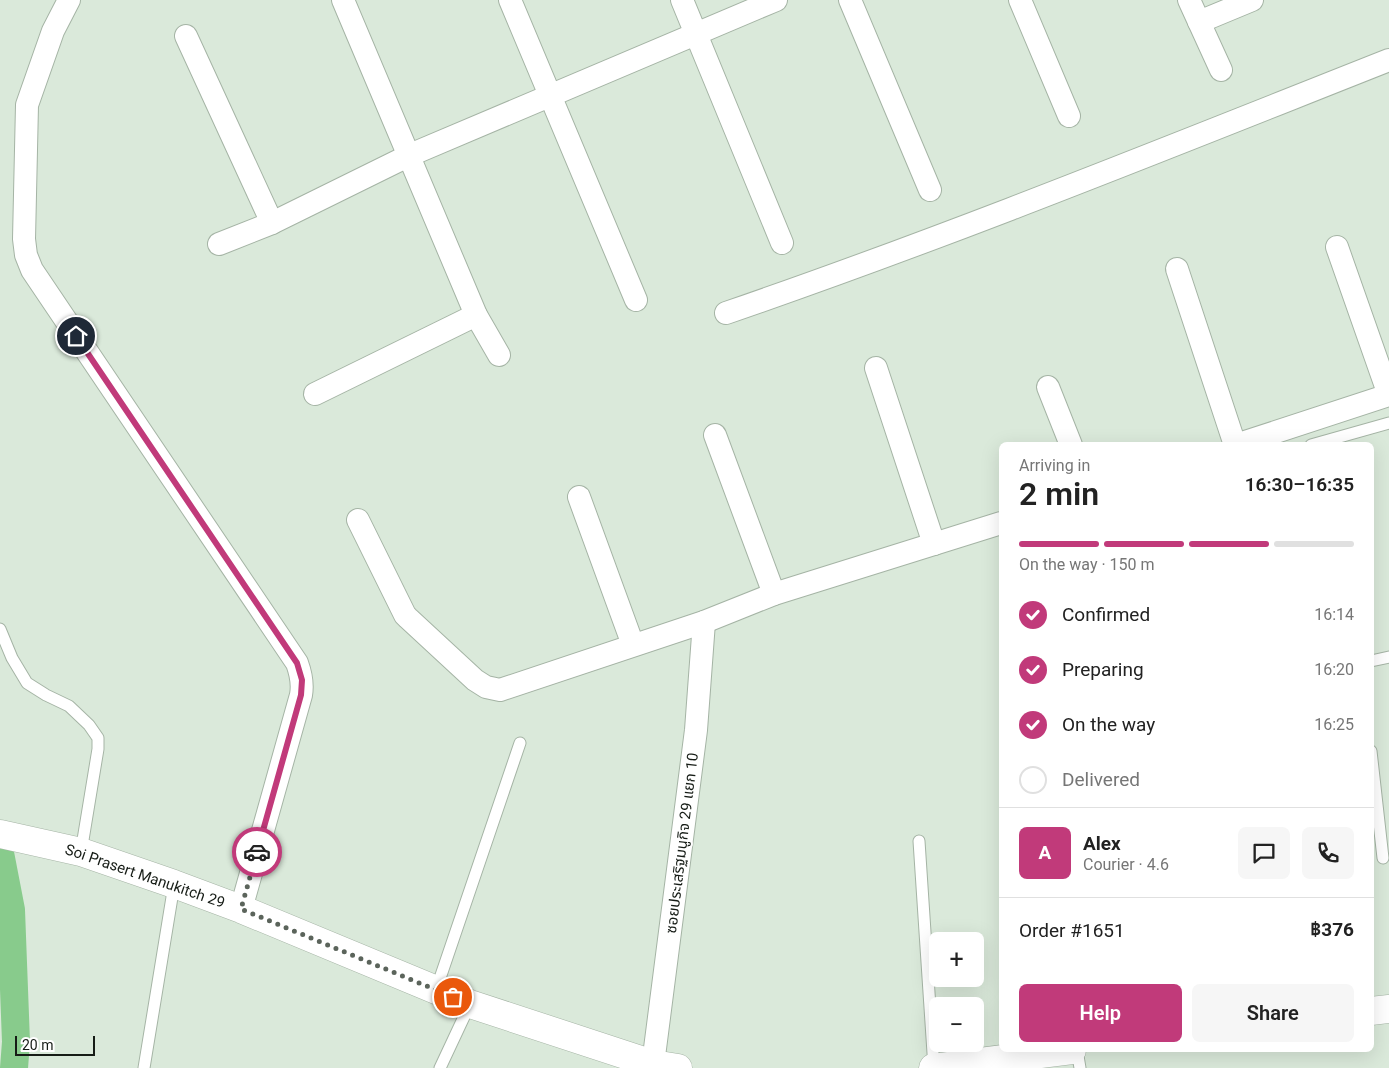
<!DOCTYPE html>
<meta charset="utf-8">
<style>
:root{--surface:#fff;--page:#f6f6f6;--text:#222;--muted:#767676;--line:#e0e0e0;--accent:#c13a7a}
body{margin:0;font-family:Roboto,"Noto Sans Thai",sans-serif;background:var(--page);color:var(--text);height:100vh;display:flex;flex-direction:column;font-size:19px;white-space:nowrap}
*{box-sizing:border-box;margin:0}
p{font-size:16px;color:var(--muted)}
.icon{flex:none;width:28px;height:28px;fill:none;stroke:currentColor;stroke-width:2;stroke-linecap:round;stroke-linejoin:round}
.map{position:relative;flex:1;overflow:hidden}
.details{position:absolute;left:999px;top:442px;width:375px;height:610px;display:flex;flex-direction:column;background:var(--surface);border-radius:8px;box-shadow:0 5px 20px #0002}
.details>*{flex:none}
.tools{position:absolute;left:929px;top:932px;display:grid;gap:10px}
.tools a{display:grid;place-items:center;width:55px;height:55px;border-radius:8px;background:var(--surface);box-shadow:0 5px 20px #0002;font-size:25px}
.scale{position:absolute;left:15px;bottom:12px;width:80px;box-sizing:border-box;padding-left:5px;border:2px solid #161c16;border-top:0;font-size:14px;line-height:18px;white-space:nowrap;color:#161c16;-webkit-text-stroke:4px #fff;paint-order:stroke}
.pin{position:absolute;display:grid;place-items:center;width:42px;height:42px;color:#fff;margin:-21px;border:2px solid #fff;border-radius:50%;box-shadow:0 1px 5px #0007}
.courier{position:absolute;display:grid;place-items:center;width:50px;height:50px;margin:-25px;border:4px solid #c13a7a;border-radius:50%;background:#fff;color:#222;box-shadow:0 1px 6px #0007}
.headline em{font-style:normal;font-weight:600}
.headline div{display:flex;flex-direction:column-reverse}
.headline{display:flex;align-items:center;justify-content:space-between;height:85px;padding:0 20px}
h1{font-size:32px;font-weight:600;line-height:38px}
.bar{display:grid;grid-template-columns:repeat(4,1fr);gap:8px 5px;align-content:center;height:60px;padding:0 20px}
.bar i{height:6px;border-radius:4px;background:var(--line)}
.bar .current{background:var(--accent)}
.bar p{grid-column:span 4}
.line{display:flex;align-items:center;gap:12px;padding:0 20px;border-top:1px solid var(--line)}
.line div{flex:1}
.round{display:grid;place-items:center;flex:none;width:52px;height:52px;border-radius:8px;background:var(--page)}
ol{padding:0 20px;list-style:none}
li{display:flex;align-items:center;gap:15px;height:55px}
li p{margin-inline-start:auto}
li .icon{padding:5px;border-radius:50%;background:var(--accent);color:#fff;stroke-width:4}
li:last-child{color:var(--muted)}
li i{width:28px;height:28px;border:2px solid var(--line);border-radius:50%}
.action{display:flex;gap:10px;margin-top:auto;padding:10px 20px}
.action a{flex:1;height:58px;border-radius:8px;background:var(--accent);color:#fff;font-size:20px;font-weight:600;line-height:58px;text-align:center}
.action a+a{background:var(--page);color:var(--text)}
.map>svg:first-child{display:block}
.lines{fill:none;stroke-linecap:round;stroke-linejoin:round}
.canal{stroke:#88cb8c;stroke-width:28}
.lane-casing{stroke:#a5b4a5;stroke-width:13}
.street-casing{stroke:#a5b4a5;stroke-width:24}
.secondary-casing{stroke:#a5b4a5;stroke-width:29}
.lane{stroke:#fff;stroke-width:11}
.street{stroke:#fff;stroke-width:22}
.secondary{stroke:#fff;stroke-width:28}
.done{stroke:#5b645b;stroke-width:5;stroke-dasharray:0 9}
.route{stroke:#c13a7a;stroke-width:6}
.labels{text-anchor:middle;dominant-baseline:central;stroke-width:4;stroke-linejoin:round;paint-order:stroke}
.street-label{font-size:15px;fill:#161c16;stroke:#fff}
</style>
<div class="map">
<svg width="1389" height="1068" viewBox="0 0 1389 1068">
<rect width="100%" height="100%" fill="#dae9da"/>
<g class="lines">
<path class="canal" d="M0,853L11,910L16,1042L14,1068"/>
<defs>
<g id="lane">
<path d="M1311,445L1389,423"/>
<path d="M0,629L12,658L27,683L46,695L69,706L89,725L98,738V749L81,852"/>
<path d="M1371,661L1389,657"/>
<path d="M1371,751L1383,858"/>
<path d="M919,841L934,1068"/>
<path d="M436,990L520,743"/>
<path d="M1077,1050L1080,1068"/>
<path d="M144,1068L174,885"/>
<path d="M440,1068L470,1004"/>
</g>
<g id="street">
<path d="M69,0L53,31L27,105L24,239L26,255L32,270L297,663C301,674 303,684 301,695L241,909"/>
<path d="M343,0L476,315L499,355"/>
<path d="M510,0L636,300"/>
<path d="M682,0L782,243"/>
<path d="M850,0L930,190"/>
<path d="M1020,0L1069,116"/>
<path d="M1189,0L1221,70"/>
<path d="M1199,22L1252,0"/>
<path d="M186,36L272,223"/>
<path d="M219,244L272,223L410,155L776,0"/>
<path d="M1337,247L1389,395"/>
<path d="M1177,269L1235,445"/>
<path d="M726,313C950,236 1169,147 1389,60"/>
<path d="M876,368L934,544"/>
<path d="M1048,387L1071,445"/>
<path d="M315,394L476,315"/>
<path d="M715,435L774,594"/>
<path d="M1236,445L1389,395"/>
<path d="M579,497L633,645"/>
<path d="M358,520L405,615L408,618L475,680L486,687L500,690L704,622L774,594L1001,523"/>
<path d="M653,1064L696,730L704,622"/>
</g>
<g id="secondary">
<path d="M0,834L81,852L174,884L241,909L470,1004L653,1064L678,1068"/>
<path d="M1371,1011L1389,1009"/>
<path d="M933,1068L1072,1050"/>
</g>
</defs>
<use href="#lane" class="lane-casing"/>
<use href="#street" class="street-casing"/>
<use href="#secondary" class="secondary-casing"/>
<use href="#lane" class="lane"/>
<use href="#street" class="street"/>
<use href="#secondary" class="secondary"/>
</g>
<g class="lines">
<path class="done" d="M257,852L241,909L453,997"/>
<path class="route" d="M76,336L297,663L302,680L301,695L257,852"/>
</g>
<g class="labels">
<g class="street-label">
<text transform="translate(682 843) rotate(-83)">ซอยประเสริฐมนูกิจ 29 แยก 10</text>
<text transform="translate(145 876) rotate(19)">Soi Prasert Manukitch 29</text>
</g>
</g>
</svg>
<div class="tools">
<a>+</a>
<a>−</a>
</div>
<div class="scale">20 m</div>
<div class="pin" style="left:453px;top:997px;background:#ea580c"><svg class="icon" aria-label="bag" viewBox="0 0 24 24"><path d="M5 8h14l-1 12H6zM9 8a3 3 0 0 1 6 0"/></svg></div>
<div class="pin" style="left:76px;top:336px;background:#1f2937"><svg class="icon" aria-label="home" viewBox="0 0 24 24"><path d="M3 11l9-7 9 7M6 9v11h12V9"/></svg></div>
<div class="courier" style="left:257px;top:852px"><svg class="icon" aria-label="car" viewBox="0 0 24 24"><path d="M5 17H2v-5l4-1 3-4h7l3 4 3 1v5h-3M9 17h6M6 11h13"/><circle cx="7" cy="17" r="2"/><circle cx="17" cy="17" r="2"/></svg></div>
<section class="details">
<div class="headline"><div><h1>2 min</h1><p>Arriving in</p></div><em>16:30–16:35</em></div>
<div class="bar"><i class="current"></i><i class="current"></i><i class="current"></i><i></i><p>On the way · 150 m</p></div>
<ol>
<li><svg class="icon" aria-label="check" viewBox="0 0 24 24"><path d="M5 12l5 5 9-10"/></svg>Confirmed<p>16:14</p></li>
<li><svg class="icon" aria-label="check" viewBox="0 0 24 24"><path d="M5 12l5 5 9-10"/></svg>Preparing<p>16:20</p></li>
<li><svg class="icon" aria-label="check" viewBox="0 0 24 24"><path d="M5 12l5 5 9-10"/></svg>On the way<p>16:25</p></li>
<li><i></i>Delivered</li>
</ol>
<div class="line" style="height:90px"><b class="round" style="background:var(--accent);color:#fff">A</b><div><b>Alex</b><p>Courier · 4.6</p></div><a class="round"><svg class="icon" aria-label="chat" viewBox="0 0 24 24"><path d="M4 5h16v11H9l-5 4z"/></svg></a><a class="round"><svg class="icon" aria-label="phone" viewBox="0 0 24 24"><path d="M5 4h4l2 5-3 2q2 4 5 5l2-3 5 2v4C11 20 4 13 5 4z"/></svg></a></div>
<div class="line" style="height:65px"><div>Order #1651</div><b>฿376</b></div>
<div class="action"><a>Help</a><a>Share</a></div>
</section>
</div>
